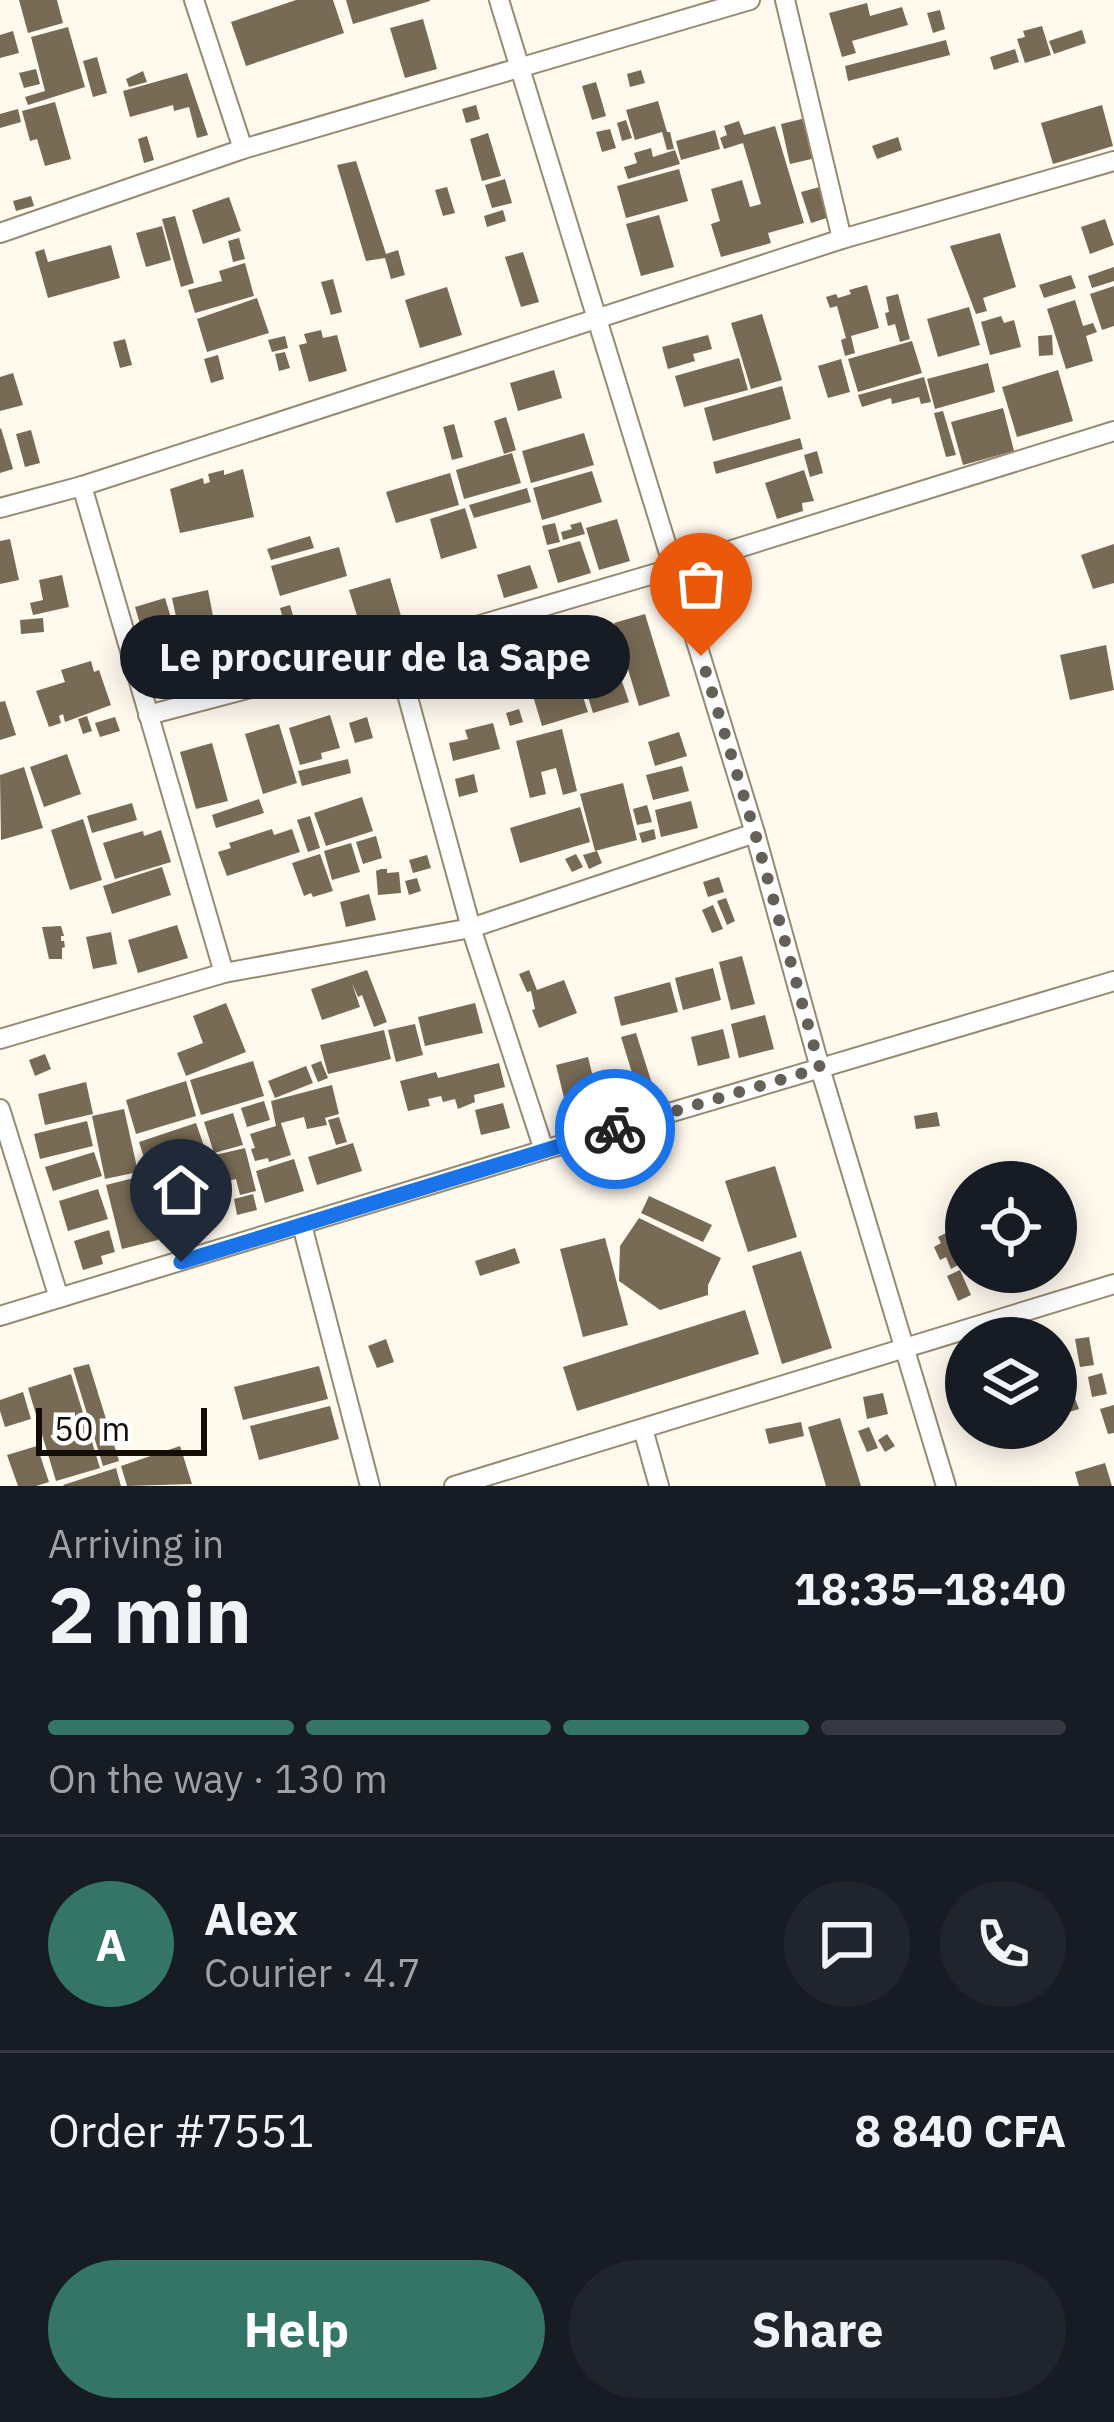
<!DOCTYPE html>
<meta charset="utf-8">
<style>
:root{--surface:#171b24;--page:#20242c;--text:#f1f3f6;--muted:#9ea1a6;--line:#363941;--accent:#347565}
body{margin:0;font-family:"IBM Plex Sans",sans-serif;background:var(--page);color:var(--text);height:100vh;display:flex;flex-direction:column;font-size:45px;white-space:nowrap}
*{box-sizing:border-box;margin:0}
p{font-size:39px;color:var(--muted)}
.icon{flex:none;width:66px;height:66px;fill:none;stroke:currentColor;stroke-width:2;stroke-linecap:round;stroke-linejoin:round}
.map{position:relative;height:1486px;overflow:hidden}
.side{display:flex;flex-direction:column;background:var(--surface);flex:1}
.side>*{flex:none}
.fabs{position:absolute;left:945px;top:1161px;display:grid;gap:24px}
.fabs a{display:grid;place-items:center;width:132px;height:132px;border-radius:50%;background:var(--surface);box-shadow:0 6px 30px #0003;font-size:60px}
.scale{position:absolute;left:36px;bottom:30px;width:171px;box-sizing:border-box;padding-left:12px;border:6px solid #120d05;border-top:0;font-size:33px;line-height:42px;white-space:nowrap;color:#120d05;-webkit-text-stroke:9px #fff;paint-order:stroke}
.pin{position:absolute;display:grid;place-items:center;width:102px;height:102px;color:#fff;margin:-123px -51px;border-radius:50% 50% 50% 0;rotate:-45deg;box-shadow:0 0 12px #0007}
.pin .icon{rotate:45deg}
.courier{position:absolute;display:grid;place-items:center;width:120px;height:120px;margin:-60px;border:9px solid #1a73e8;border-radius:50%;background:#fff;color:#222;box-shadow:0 3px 15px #0007}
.bubble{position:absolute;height:84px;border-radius:42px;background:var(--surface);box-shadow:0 6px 30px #0003;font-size:39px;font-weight:700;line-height:84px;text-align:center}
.headline em{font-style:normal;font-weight:700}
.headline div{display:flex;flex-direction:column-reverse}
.headline{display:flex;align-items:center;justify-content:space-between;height:204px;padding:0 48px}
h1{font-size:78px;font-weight:700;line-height:90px}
.bar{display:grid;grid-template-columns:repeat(4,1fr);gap:18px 12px;align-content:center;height:144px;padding:0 48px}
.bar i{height:15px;border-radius:9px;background:var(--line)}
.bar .selected{background:var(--accent)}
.bar p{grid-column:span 4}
.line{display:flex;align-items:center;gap:30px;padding:0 48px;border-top:3px solid var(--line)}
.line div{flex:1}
.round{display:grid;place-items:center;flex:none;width:126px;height:126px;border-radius:63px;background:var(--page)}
.cta{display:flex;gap:24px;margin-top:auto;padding:24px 48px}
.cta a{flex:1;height:138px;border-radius:72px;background:var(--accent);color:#fff;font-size:48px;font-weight:700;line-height:138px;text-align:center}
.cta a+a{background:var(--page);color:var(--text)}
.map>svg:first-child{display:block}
.building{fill:#786b55}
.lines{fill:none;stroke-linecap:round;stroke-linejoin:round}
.street-casing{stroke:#978a72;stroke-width:22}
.street{stroke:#fff;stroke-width:18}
.done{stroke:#656057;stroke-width:12;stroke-dasharray:0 21.6}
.route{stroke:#1a73e8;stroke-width:15}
</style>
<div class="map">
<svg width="1114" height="1486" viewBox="0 0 1114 1486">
<rect width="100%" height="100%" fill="#fff9ee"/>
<g class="building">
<path d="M19,0H57L63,23L28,33Z"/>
<path d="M296,0H333L344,33L246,66L231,22Z"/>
<path d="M346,0H430V1L353,24Z"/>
<path d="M867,3L870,16L902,7L908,25L852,41L856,53L842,57L829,13Z"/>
<path d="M940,10L945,29L933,33L927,13Z"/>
<path d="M423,19L437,69L405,78L390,28Z"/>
<path d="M1042,26L1051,55L1025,63L1017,39L1025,37L1023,31Z"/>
<path d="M68,27L85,87L28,105L25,97L45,91L31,37Z"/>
<path d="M1082,30L1086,43L1054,54L1049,41Z"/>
<path d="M13,31L19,53L0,58V35Z"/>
<path d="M946,40L950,55L848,81L845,66Z"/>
<path d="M1015,49L1019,62L994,70L990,57Z"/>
<path d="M97,57L107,93L93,97L83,61Z"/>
<path d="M36,69L40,84L24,88L19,73Z"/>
<path d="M641,70L645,83L630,87L627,74Z"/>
<path d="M143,71L147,82L129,87L126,79Z"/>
<path d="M187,73L208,135L197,138L189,107L174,111L173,105L130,117L123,91Z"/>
<path d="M596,82L606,116L592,120L582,86Z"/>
<path d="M658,101L667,132H670L674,149L667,150L662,132L635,140L626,110Z"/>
<path d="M55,102L71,159L45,166L37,139L30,141L22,111Z"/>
<path d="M476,105L480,119L466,123L462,109Z"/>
<path d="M1102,105L1113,146L1053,164L1041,123Z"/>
<path d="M18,109L21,122L0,128V114Z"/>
<path d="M806,118L816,158L790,164L781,124Z"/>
<path d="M626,120L632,138L622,141L617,123Z"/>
<path d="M739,121L744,135L775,126L804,223L768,233L771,243L721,257L711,224L720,221L711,189L742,180L750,207L761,204L743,143L724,149L720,138L727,135L724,126Z"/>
<path d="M610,129L616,148L602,152L596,132Z"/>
<path d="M715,130L720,149L681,160L676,141Z"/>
<path d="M488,133L501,176L482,181L470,139Z"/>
<path d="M147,136L154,160L144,163L138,139Z"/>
<path d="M898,137L902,150L877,159L872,146Z"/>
<path d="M651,148L653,157L675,150L680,164L628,179L624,167L637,163L634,153Z"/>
<path d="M356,161L386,254L398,250L405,275L391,279L385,258L366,261L337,165Z"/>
<path d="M679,169L688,201L626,218L617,186Z"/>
<path d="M505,179L512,203L492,208L485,185Z"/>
<path d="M827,185L836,215L811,223L801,192Z"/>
<path d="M447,187L455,213L443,216L435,190Z"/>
<path d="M31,196L34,206L16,211L13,201Z"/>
<path d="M229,197L241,231L203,244L192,210Z"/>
<path d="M503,210L506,221L487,227L484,216Z"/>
<path d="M659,215L674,267L641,276L626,224Z"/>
<path d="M175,216L194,283L181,287L162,219Z"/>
<path d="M1105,219L1114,245L1090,254L1081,227Z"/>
<path d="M162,226L171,260L146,267L136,233Z"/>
<path d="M1000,233L1016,287L983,298L987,311L976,314L950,246Z"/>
<path d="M239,238L245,259L233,262L228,241Z"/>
<path d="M111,245L120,278L48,298L35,252L44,249L48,262Z"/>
<path d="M523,252L539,302L521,307L505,257Z"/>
<path d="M245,263L254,296L195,313L188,290L222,281L219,271Z"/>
<path d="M1114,267V281L1092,288L1088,276Z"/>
<path d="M1071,275L1076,288L1044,298L1039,285Z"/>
<path d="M333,279L342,312L331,315L321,282Z"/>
<path d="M867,285L879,328L851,336L855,353L845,356L841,340L846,338L837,306L830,308L826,297L836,294L838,298L851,294L849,290Z"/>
<path d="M1114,286V326L1102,330L1090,294Z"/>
<path d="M447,287L462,335L420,348L405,300Z"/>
<path d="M898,294L910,339L900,342L895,324L888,326L885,313L889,312L886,297Z"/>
<path d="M257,298L269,333L207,352L197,319Z"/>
<path d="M1075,300L1083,326L1093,323L1097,332L1086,336L1093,361L1066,369L1047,309Z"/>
<path d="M969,307L980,345L938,357L927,319Z"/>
<path d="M762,314L782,380L751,389L731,323Z"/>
<path d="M1001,316L1004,323L1014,320L1021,347L990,355L981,322Z"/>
<path d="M321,330L323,338L337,335L347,371L309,382L299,345L307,343L304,334Z"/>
<path d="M708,335L712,349L693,354L695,361L668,369L662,347Z"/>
<path d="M1052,335L1053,355L1039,356L1038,336Z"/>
<path d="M285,336L288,348L272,352L268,340Z"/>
<path d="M125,339L132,365L120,368L113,342Z"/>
<path d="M912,341L922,373L858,392L848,359Z"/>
<path d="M285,352L290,368L279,371L275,354Z"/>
<path d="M218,355L224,379L211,383L204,359Z"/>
<path d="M739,358L748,390L684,407L675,376Z"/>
<path d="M841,359L850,392L828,398L818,366Z"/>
<path d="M988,363L995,392L935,409L927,379Z"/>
<path d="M554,370L562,398L518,411L510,383Z"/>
<path d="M1058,370L1073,421L1017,437L1002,387Z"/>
<path d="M13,373L23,405L0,411V377Z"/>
<path d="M924,377L931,402L921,404L919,397L892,404L891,398L862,407L858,395Z"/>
<path d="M782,386L791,419L713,441L704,408Z"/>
<path d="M1003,408L1014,451L963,465L951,422Z"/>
<path d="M943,411L956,455L946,457L934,413Z"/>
<path d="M506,417L516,450L504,454L494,421Z"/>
<path d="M454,424L463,457L452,460L443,427Z"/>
<path d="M1,428L13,469L0,473V429Z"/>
<path d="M31,430L40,463L25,467L16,434Z"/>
<path d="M584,433L594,465L531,483L522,451Z"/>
<path d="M800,438L803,449L716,474L713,462Z"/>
<path d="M817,451L823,473L810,477L804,455Z"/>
<path d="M512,453L521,483L464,499L456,470Z"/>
<path d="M243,469L254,517L180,533L170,489L203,478L204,484L210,482L208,474L224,470V475Z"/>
<path d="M804,470L814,501L802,503L803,511L777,519L765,483Z"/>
<path d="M592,471L602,502L542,520L533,488Z"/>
<path d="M450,473L459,505L396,523L386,492Z"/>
<path d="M527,488L531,502L474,518L469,505Z"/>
<path d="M465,508L477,548L441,559L430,519Z"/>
<path d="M617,519L630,561L599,570L586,528Z"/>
<path d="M581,522L585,534L563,540L561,532L572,529L570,525Z"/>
<path d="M555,523L560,542L547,545L542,526Z"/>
<path d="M310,536L314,548L271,560L267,549Z"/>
<path d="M10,539L19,580L0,584V541Z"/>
<path d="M580,541L591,573L558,583L548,550Z"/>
<path d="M1114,544V583L1093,589L1081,555Z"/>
<path d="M339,547L347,576L280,596L271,566Z"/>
<path d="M530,565L538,588L504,598L497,575Z"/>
<path d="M62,575L69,607L33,615L30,603L43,600L39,580Z"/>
<path d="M390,578L403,623L363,635L349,590Z"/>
<path d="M208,590L213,616L196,620L199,632L180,636L172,598Z"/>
<path d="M165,598L178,641L195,636L208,682L161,695L135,607Z"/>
<path d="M290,605L294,619L284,622L280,608Z"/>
<path d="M645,614L670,696L639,706L614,623Z"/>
<path d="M43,618L44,632L21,634L20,620Z"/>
<path d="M216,622L221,645L205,649L200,626Z"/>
<path d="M1106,645L1114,690L1070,700L1060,655Z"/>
<path d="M91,661L94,672L99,670L111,705L65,722L63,714L59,716L61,723L49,727L36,691L65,682L61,670Z"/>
<path d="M618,670L629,702L593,713L583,681Z"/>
<path d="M578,682L588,712L542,726L533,696Z"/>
<path d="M5,701L16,735L0,740V702Z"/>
<path d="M519,709L523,722L510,726L506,713Z"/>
<path d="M330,715L340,748L321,753L322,759L300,765L289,728Z"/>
<path d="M87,716L92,731L83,734L78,719Z"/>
<path d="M115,717L120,731L100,737L95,723Z"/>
<path d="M367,717L373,738L355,743L349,723Z"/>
<path d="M493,723L500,749L453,761L449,743L468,739L465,730Z"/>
<path d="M279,724L297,783L263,794L245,734Z"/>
<path d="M562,729L577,791L563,795L556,768L541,772L546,794L530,798L516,741Z"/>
<path d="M679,732L687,756L655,766L648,742Z"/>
<path d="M212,743L228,801L196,809L180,752Z"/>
<path d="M67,754L81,794L44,807L30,767Z"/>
<path d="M348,759L351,773L302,786L298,771Z"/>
<path d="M682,766L689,791L653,800L646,775Z"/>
<path d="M24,767L43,828L1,840L0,775Z"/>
<path d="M474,774L478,792L459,797L455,779Z"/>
<path d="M623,783L637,840L595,851L580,794Z"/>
<path d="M362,797L373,831L326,846L314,813Z"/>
<path d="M259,799L264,813L216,828L212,815Z"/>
<path d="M691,801L698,828L661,837L655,810Z"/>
<path d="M132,803L137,820L92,833L87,816Z"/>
<path d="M647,805L652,822L637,825L633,809Z"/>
<path d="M580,807L590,842L520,863L510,828Z"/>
<path d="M310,816L320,848L308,852L297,820Z"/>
<path d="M83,819L102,880L70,890L51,830Z"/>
<path d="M272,829L274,835L292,829L300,852L227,876L218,852L231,848L229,843Z"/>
<path d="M654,829L656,839L642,843L639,833Z"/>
<path d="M161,830L171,862L115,879L103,843L143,831L144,836Z"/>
<path d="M376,836L382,858L363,864L356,842Z"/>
<path d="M351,843L360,872L332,880L324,851Z"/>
<path d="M597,851L602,863L589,869L583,855Z"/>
<path d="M320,854L333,891L313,897L311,893L304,896L292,863Z"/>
<path d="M576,854L583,867L572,872L565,859Z"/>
<path d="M427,855L431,868L413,873L409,860Z"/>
<path d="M162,867L171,895L112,914L103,886Z"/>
<path d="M381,869H387V873L399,872L401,893L378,895L376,871Z"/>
<path d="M719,877L724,892L708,897L703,882Z"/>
<path d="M417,878L421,891L409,895L405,881Z"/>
<path d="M369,894L376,920L346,927L340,902Z"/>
<path d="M726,898L735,921L727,925L717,901Z"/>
<path d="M713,905L723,929L712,933L702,910Z"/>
<path d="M177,925L188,958L138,973L128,940Z"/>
<path d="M61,926L64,936H61V941H64L65,947L62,948V959H49L42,927Z"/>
<path d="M111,932L117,964L93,969L86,937Z"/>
<path d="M742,956L755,1004L731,1010L719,962Z"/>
<path d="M713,968L721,1000L683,1010L675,978Z"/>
<path d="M367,970L387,1022L374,1027L362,995L358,997L352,983L360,1007L322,1020L311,989Z"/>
<path d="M529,970L537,990L564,980L577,1013L539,1028L532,1010L535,1009L531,991L527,992L519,974Z"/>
<path d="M670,982L678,1012L621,1026L614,997Z"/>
<path d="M226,1003L246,1052L186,1076L177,1053L203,1043L193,1016Z"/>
<path d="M475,1003L483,1033L425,1046L418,1017Z"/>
<path d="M765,1015L774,1049L739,1058L731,1024Z"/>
<path d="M415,1024L423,1055L396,1062L388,1030Z"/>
<path d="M723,1029L730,1058L698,1066L691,1037Z"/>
<path d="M384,1030L391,1059L328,1074L320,1045Z"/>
<path d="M636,1033L653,1087L638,1092L621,1037Z"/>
<path d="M45,1054L51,1069L35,1076L29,1060Z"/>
<path d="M588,1057L600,1106L568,1114L556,1065Z"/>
<path d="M253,1061L264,1096L201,1115L190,1080Z"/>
<path d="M321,1061L328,1078L318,1082L311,1065Z"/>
<path d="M499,1063L505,1087L474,1095L475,1102L458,1109L455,1099L443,1102L441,1096L428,1099L430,1106L408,1111L400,1081L436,1072L438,1078Z"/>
<path d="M306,1066L313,1083L275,1098L268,1081Z"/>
<path d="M186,1081L196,1116L136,1134L126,1100Z"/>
<path d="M86,1082L93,1114L45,1125L38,1094Z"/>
<path d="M332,1085L339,1114L325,1118L327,1125L307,1129L304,1117L281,1123L291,1155L269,1162L268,1158L255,1161L251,1149L255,1148L250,1134L276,1126L271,1101Z"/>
<path d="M264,1101L270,1120L247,1127L241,1108Z"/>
<path d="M503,1103L510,1128L481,1135L475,1110Z"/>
<path d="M124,1109L138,1172L105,1179L92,1116Z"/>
<path d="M937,1112L940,1126L916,1129L914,1116Z"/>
<path d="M233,1113L243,1145L214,1153L204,1122Z"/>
<path d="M339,1117L347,1142L336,1145L328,1120Z"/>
<path d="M87,1121L93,1146L40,1159L34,1134Z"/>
<path d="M196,1123L207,1155L203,1157L204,1160L150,1177L139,1142Z"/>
<path d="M353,1143L362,1171L317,1185L308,1157Z"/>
<path d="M245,1148L256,1191L240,1195L236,1179L199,1188L194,1166L216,1161L215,1155Z"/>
<path d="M94,1152L102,1176L53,1191L45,1167Z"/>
<path d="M294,1159L304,1191L265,1203L256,1171Z"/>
<path d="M775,1166L797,1237L748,1252L725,1181Z"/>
<path d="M142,1176L158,1240L122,1249L106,1185Z"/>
<path d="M217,1186L224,1214L162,1229L155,1201Z"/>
<path d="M98,1189L108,1219L68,1231L59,1201Z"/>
<path d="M253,1194L257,1210L237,1215L234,1199Z"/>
<path d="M649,1196L712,1225L703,1242L641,1213Z"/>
<path d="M639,1218L721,1258L708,1285V1295L660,1310L619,1281L620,1246Z"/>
<path d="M109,1230L115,1252L101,1256L103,1264L83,1270L74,1241Z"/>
<path d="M946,1233L960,1264L951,1269L946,1257L940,1260L934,1247L941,1243L938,1237Z"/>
<path d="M605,1238L628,1325L583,1337L560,1249Z"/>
<path d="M515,1248L520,1263L480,1276L475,1261Z"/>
<path d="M801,1251L832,1348L782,1364L752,1266Z"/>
<path d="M960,1270L971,1295L958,1301L947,1276Z"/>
<path d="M745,1310L759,1354L577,1411L563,1367Z"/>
<path d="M1089,1337L1094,1365L1080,1367L1075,1339Z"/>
<path d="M386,1339L394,1362L377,1368L368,1346Z"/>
<path d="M89,1364L119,1461L103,1466L73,1368Z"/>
<path d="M319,1366L328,1399L243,1420L234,1387Z"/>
<path d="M1102,1373L1107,1394L1092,1397L1088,1377Z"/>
<path d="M71,1374L100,1468L56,1481L28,1388Z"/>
<path d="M23,1392L31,1419L5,1427L0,1411V1400Z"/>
<path d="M883,1393L888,1414L867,1419L863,1397Z"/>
<path d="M1074,1396L1079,1409L1056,1416V1402Z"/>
<path d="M1114,1405V1433L1108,1434L1100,1409Z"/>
<path d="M330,1406L339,1439L259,1460L250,1426Z"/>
<path d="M840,1418L861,1486H826L808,1427Z"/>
<path d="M801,1422L804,1436L769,1444L765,1429Z"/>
<path d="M869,1427L878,1448L867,1452L858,1431Z"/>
<path d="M887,1434L895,1446L885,1452L878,1440Z"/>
<path d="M37,1446L49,1482L36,1486H18L7,1455Z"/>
<path d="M180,1446L192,1484L127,1486L121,1466Z"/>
<path d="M1105,1463L1112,1486H1079L1075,1472Z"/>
<path d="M116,1468L121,1486H64L63,1485Z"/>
</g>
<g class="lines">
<defs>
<g id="street">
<path d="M194,0L243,149"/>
<path d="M499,0L755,833L820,1068L946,1486"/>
<path d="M785,0L842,239"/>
<path d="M0,233L243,149L750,0"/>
<path d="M82,486L224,973"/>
<path d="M0,508L82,486L842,239L1114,161"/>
<path d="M395,650L471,928L544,1150"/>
<path d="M148,715L395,650L674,568L1114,431"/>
<path d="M0,1039L224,973L471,928L755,833"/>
<path d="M0,1109L59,1298"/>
<path d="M302,1225L370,1486"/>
<path d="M0,1316L544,1150L1114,981"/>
<path d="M643,1429L659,1486"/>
<path d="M454,1486L1114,1284"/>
</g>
</defs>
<use href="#street" class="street-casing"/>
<use href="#street" class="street"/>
</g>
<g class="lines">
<path class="done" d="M615,1129L820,1068L755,833L701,656"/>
<path class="route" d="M181,1262L615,1129"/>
</g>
</svg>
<div class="fabs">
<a><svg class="icon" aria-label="locate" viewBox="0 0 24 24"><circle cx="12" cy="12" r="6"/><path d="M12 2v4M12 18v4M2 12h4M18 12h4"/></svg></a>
<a><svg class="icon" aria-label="layers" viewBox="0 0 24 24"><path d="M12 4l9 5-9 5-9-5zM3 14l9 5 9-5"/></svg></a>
</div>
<div class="scale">50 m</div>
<div class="pin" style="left:701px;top:656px;background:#ea580c"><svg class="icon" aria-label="bag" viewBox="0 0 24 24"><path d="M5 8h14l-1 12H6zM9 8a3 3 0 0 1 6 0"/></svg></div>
<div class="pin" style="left:181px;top:1262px;background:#1f2937"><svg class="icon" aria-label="home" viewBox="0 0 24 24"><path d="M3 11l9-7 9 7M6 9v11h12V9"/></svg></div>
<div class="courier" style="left:615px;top:1129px"><svg class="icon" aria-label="bike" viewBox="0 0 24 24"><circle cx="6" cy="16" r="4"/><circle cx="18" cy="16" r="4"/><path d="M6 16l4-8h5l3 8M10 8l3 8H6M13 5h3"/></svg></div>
<div class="bubble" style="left:120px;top:615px;width:510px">Le procureur de la Sape</div>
</div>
<section class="side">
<div class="headline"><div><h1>2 min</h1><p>Arriving in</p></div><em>18:35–18:40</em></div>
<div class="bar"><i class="selected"></i><i class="selected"></i><i class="selected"></i><i></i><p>On the way · 130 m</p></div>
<div class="line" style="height:216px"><b class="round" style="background:var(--accent);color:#fff">A</b><div><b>Alex</b><p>Courier · 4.7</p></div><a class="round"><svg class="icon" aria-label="chat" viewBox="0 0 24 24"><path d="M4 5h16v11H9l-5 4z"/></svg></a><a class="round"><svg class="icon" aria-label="phone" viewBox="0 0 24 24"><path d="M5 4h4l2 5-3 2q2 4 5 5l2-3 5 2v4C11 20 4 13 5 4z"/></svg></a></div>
<div class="line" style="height:156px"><div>Order #7551</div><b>8 840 CFA</b></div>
<div class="cta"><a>Help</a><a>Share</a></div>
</section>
